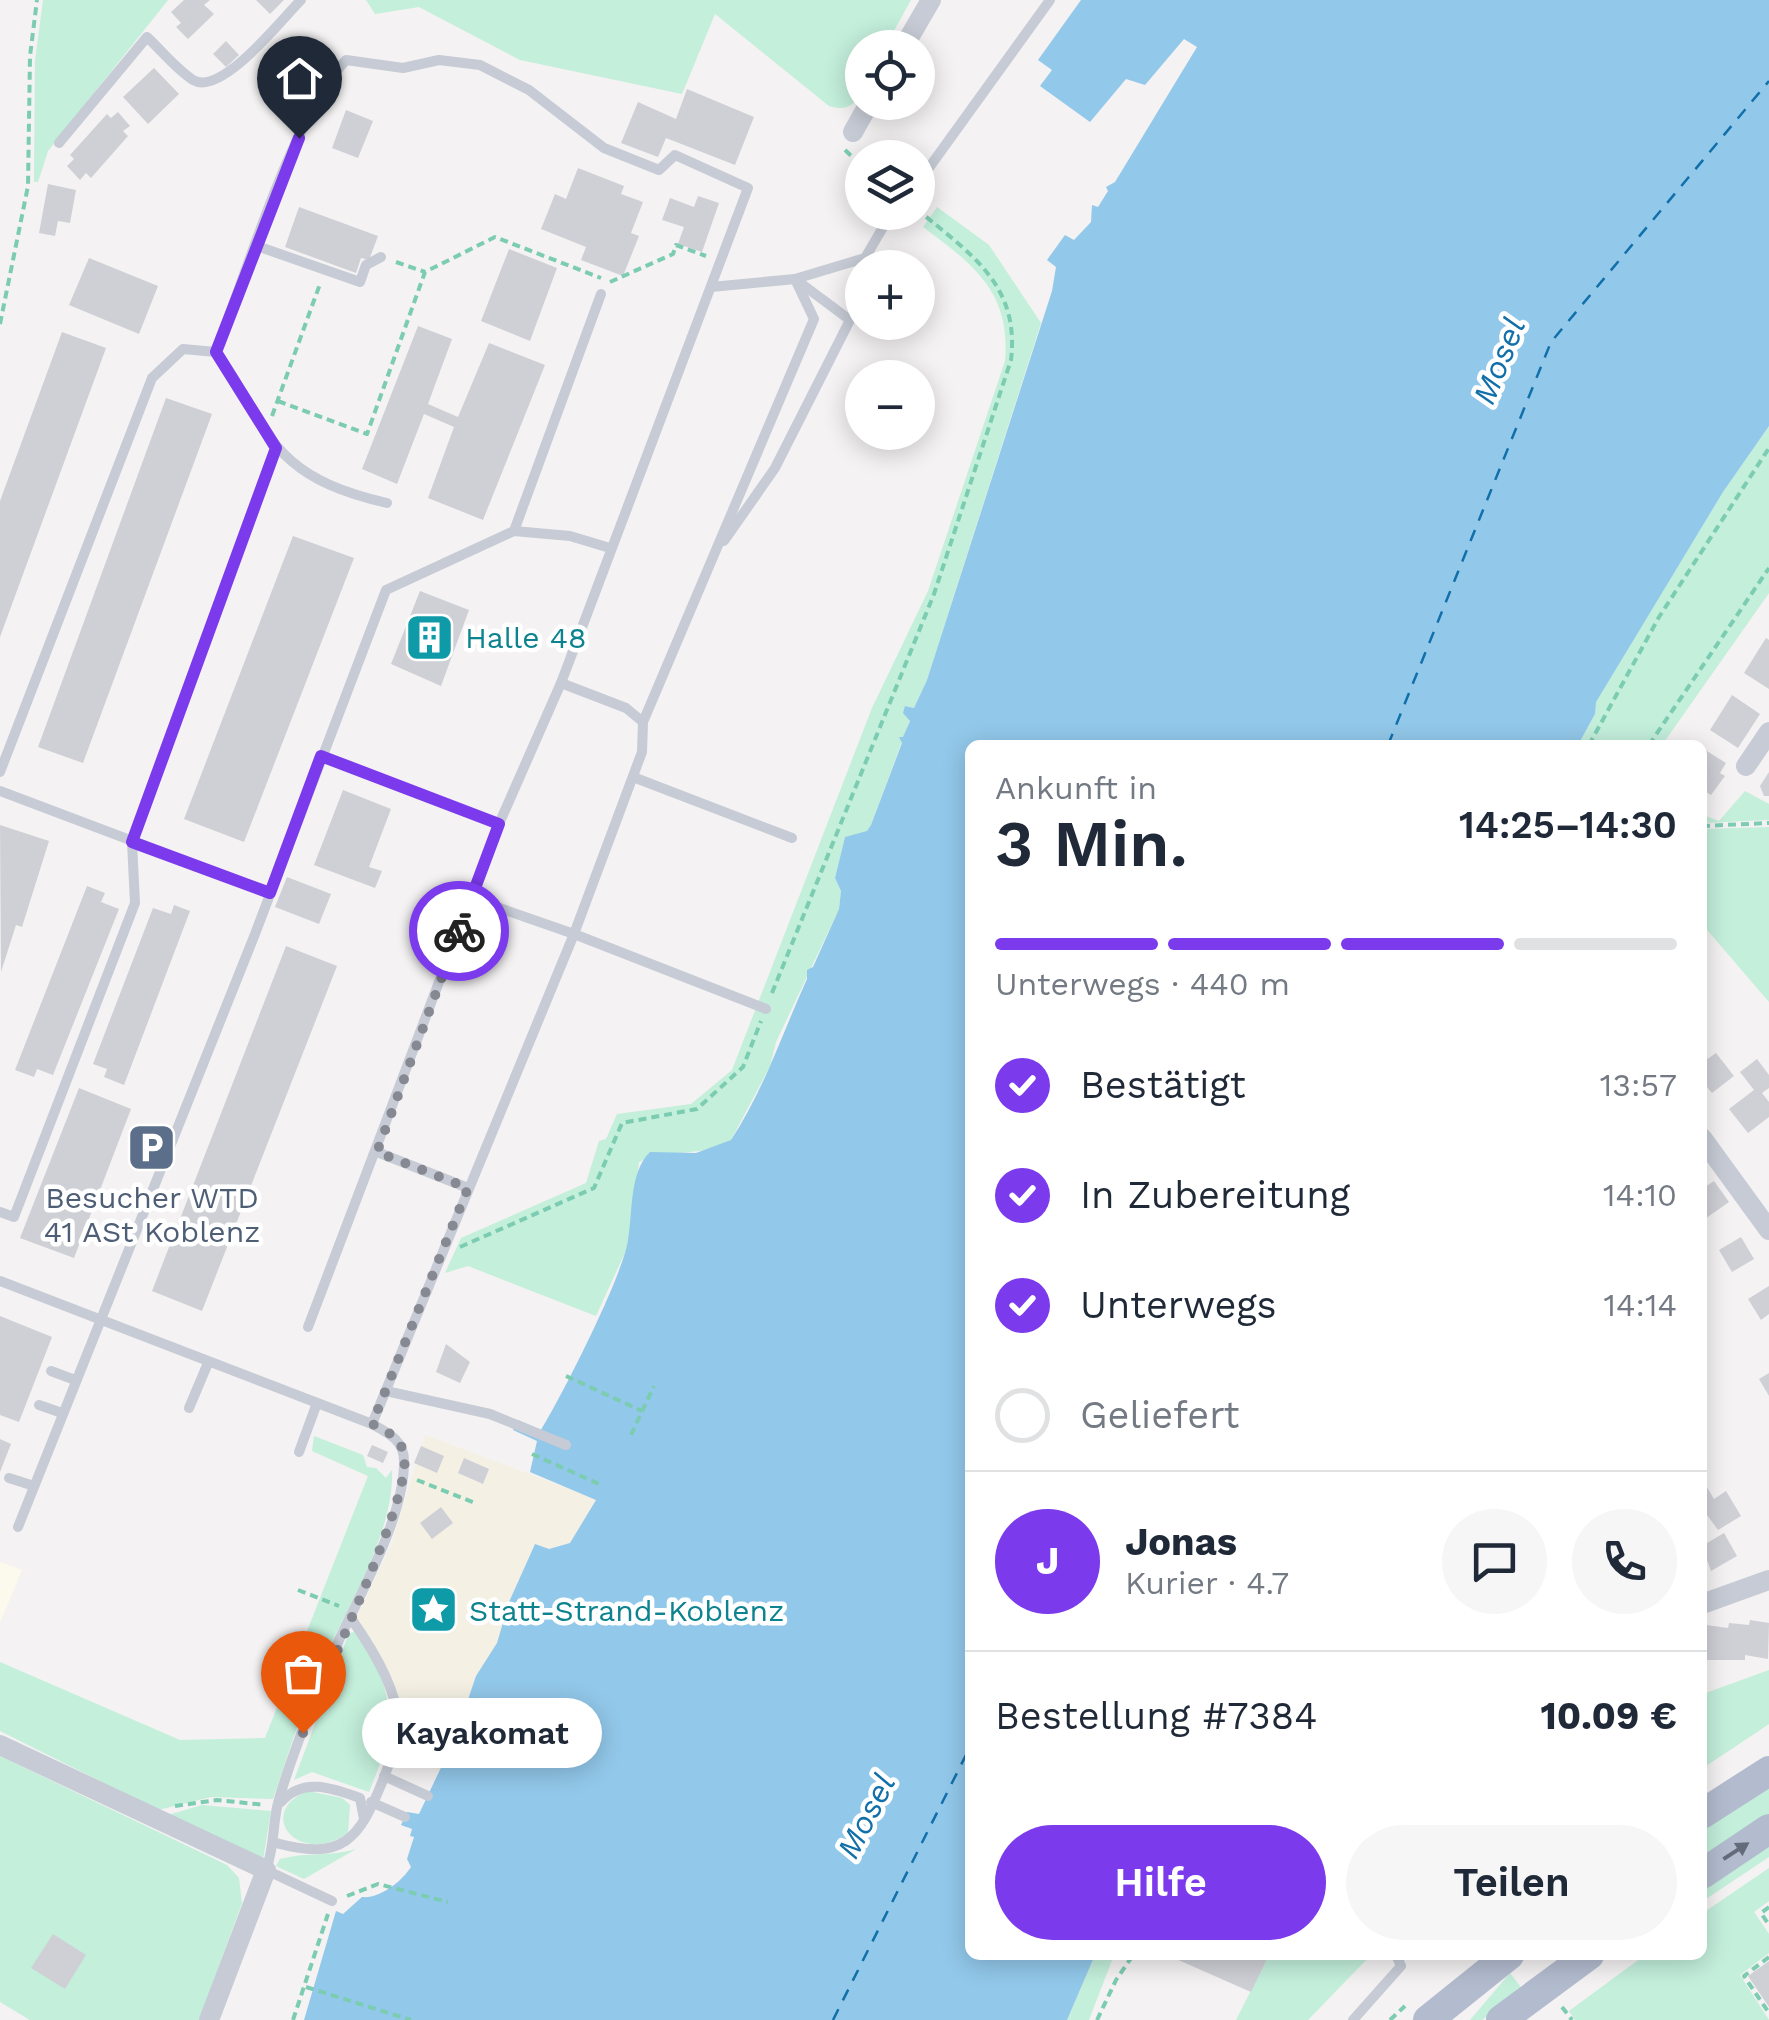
<!DOCTYPE html>
<html lang="de">
<meta charset="utf-8">
<style>
:root{--surface:#fff;--page:#f6f6f7;--text:#1f2937;--muted:#747a83;--line:#e0e1e3;--accent:#7c3aed}
body{margin:0;font-family:"Work Sans",sans-serif;background:var(--page);color:var(--text);height:100vh;display:flex;flex-direction:column;font-size:38px;white-space:nowrap}
*{box-sizing:border-box;margin:0}
p{font-size:32px;color:var(--muted)}
.icon{flex:none;width:55px;height:55px;fill:none;stroke:currentColor;stroke-width:2;stroke-linecap:round;stroke-linejoin:round}
.map{position:relative;flex:1;overflow:hidden}
.drawer{position:absolute;left:965px;top:740px;width:742px;height:1220px;display:flex;flex-direction:column;background:var(--surface);border-radius:15px;box-shadow:0 5px 25px #0003}
.drawer>*{flex:none}
.controls{position:absolute;left:845px;top:30px;display:grid;gap:20px}
.controls a{display:grid;place-items:center;width:90px;height:90px;border-radius:50%;background:var(--surface);box-shadow:0 5px 25px #0003;font-size:50px}
.pin{position:absolute;display:grid;place-items:center;width:85px;height:85px;color:#fff;margin:-102px -42px;border-radius:50% 50% 50% 0;rotate:-45deg;box-shadow:0 0 10px #0007}
.pin .icon{rotate:45deg}
.courier{position:absolute;display:grid;place-items:center;width:100px;height:100px;margin:-50px;border:8px solid #7c3aed;border-radius:50%;background:#fff;color:#222;box-shadow:0 2px 12px #0007}
.bubble{position:absolute;height:70px;border-radius:35px;background:var(--surface);box-shadow:0 5px 25px #0003;font-size:32px;font-weight:600;line-height:70px;text-align:center}
.summary em{font-style:normal;font-weight:600}
.summary div{display:flex;flex-direction:column-reverse}
.summary{display:flex;align-items:center;justify-content:space-between;height:170px;padding:0 30px}
h1{font-size:65px;font-weight:600;line-height:75px}
.bar{display:grid;grid-template-columns:repeat(4,1fr);gap:15px 10px;align-content:center;height:120px;padding:0 30px}
.bar i{height:12px;border-radius:8px;background:var(--line)}
.bar .on{background:var(--accent)}
.bar p{grid-column:span 4}
.line{display:flex;align-items:center;gap:25px;padding:0 30px;border-top:2px solid var(--line)}
.line div{flex:1}
.round{display:grid;place-items:center;flex:none;width:105px;height:105px;border-radius:52px;background:var(--page)}
ol{padding:0 30px;list-style:none}
li{display:flex;align-items:center;gap:30px;height:110px}
li p{margin-inline-start:auto}
li .icon{padding:10px;border-radius:50%;background:var(--accent);color:#fff;stroke-width:4}
li:last-child{color:var(--muted)}
li i{width:55px;height:55px;border:5px solid var(--line);border-radius:50%}
.button{display:flex;gap:20px;margin-top:auto;padding:20px 30px}
.button a{flex:1;height:115px;border-radius:60px;background:var(--accent);color:#fff;font-size:40px;font-weight:600;line-height:115px;text-align:center}
.button a+a{background:var(--page);color:var(--text)}
.map>svg:first-child{display:block}
.commercial{fill:#fcfaed}
.green{fill:#c3efdb}
.sand{fill:#f4f1e4}
.water{fill:#92c8ea}
.lines{fill:none;stroke-linecap:round;stroke-linejoin:round}
.ferry{stroke:#116faa;stroke-width:2.5;stroke-dasharray:12 10;stroke-linecap:butt}
.building{fill:#cfd0d6}
.path{stroke:#7cccb2;stroke-width:4;stroke-dasharray:8 5;stroke-linecap:butt}
.service{stroke:#c6cbd5;stroke-width:10}
.minor{stroke:#c6cbd5;stroke-width:20}
.primary{stroke:#b3bccf;stroke-width:30}
.oneway{fill:#646c7b}
.done{stroke:#868992;stroke-width:10;stroke-dasharray:0 18}
.route{stroke:#7c3aed;stroke-width:12}
.labels{text-anchor:middle;dominant-baseline:central;stroke-width:9;stroke-linejoin:round;paint-order:stroke}
.culture-label{font-size:30px;fill:#0d838f;stroke:#fff;text-anchor:start}
.service-label{font-size:30px;fill:#4e5e75;stroke:#fff}
.water-label{font-size:32px;font-style:italic;fill:#116faa;stroke:#fff}
</style>
<div class="map">
<svg width="1769" height="2020" viewBox="0 0 1769 2020">
<rect width="100%" height="100%" fill="#f4f2f2"/>
<path class="commercial" d="M0,1562L22,1570L0,1623Z"/>
<g class="green">
<path d="M43,0H168L48,151L38,182H34L35,61Z"/>
<path d="M366,0H911L885,47L862,48C862,72 867,118 829,106L715,14L682,94L520,60L419,7L375,14Z"/>
<path d="M937,207L989,245L1041,323L927,680L914,708L906,706L910,720L871,825L867,832L845,837L835,878L841,891L839,909L776,1042L770,1066L731,1140C698,1159 672,1147 639,1162L628,1246L596,1316L468,1266L445,1273L461,1238L586,1183L599,1141L606,1139L617,1114L691,1104L732,1070L872,708L928,591L1005,361C1011,292 974,265 923,227Z"/>
<path d="M1769,426V593L1662,745H1578L1595,714V702L1723,492Z"/>
<path d="M1745,791L1769,804V820L1703,823V815L1719,821Z"/>
<path d="M1769,827V1002L1702,924L1703,829Z"/>
<path d="M314,1436L363,1455L367,1467L376,1468L386,1478L392,1470C395,1534 342,1616 317,1674C300,1715 287,1758 273,1799L211,1797L158,1810L0,1731V1662L180,1740L265,1738L368,1476L312,1451Z"/>
<path d="M355,1632C398,1695 397,1724 369,1792L312,1772L294,1780L349,1633Z"/>
<path d="M1769,1670V1724L1703,1768V1694Z"/>
<path d="M0,1756L227,1865L239,1878L242,1903L199,2020H30L0,2002Z"/>
<path d="M1769,1779V1815L1703,1860V1829Z"/>
<path d="M308,1791L342,1798L350,1805L348,1833C298,1868 254,1812 308,1791Z"/>
<path d="M202,1805L271,1811L263,1860L168,1815Z"/>
<path d="M1769,1841V1857L1703,1901L1702,1886Z"/>
<path d="M356,1849L304,1879L276,1866L280,1859C305,1852 330,1857 356,1849Z"/>
<path d="M1769,1868V1901L1754,1912L1769,1934V1953L1740,1975L1769,2020H1575L1569,2011L1645,1955H1702L1703,1913Z"/>
<path d="M1095,1955H1114L1089,2020H1067Z"/>
<path d="M1269,1955H1369L1370,1956L1308,2020H1236Z"/>
<path d="M1510,1973L1523,1990L1482,2020H1470Z"/>
</g>
<path class="sand" d="M425,1435L596,1499L570,1543L549,1549L534,1545L509,1602L497,1643L462,1711L441,1771L404,1757L400,1700L373,1641L356,1619L391,1545Z"/>
<path class="water" d="M1081,0H1769V426L1723,492L1596,702L1595,714L1578,745H970V1955H1095L1067,2020H304L336,1911L343,1914L362,1897C380,1899 402,1881 411,1867L407,1859L414,1837L410,1836L412,1829L401,1825L407,1812L419,1814L455,1738L476,1676L497,1643L509,1602L535,1544L549,1549L570,1543L596,1500L530,1472L537,1441L513,1430L518,1420L541,1430C562,1396 623,1276 628,1240C633,1212 629,1172 650,1152L696,1153L731,1140C764,1090 782,1034 807,979V970L813,967L839,909L841,891L835,878L845,837L867,831L871,825L902,743L899,737H903L910,721L903,713L905,706L914,708L927,680L1052,291L1056,267L1047,260L1065,235L1074,240L1091,222L1092,205L1098,207L1108,191L1106,187L1115,182L1197,47L1184,39L1145,85L1126,79L1090,122L1040,86L1052,70L1038,60Z"/>
<g class="lines">
<g class="ferry">
<path d="M1388,745L1551,342L1769,81"/>
<path d="M833,2020L970,1747"/>
</g>
</g>
<g class="building">
<path d="M184,0H210L204,5L214,14L188,39L176,27L181,23L171,12Z"/>
<path d="M256,0H284L270,14Z"/>
<path d="M226,41L239,55L226,67L213,54Z"/>
<path d="M154,68L179,94L148,124L123,97Z"/>
<path d="M687,89L754,117L735,165L666,138L658,157L621,143L638,102L676,119Z"/>
<path d="M346,110L373,121L358,158L332,148Z"/>
<path d="M118,112L130,126L123,131L128,136L91,178L86,173L80,180L67,166L74,159L70,155L107,114L111,118Z"/>
<path d="M578,168L624,186L621,194L643,202L631,233L639,236L623,276L581,260L586,247L541,229L555,194L566,199Z"/>
<path d="M48,184L76,190L70,223L58,221L55,236L39,233Z"/>
<path d="M698,196L719,203L702,252L678,244L684,227L662,220L670,198L694,207Z"/>
<path d="M299,207L378,236L369,260L361,258L356,273L285,247Z"/>
<path d="M509,249L557,268L530,341L481,321Z"/>
<path d="M89,258L158,286L139,334L69,305Z"/>
<path d="M418,326L452,339L428,404L458,417L489,343L545,365L483,520L428,498L454,427L424,414L397,484L362,469Z"/>
<path d="M62,332L106,348L0,637V501Z"/>
<path d="M166,398L212,414L83,763L38,747Z"/>
<path d="M293,536L354,558L244,842L184,819Z"/>
<path d="M420,591L469,610L441,686L391,664Z"/>
<path d="M1766,638L1769,640V689L1744,673Z"/>
<path d="M1732,695L1760,714L1738,748L1710,730Z"/>
<path d="M1702,748L1726,763L1720,773L1725,776L1711,795L1706,792L1702,798Z"/>
<path d="M1769,772V796H1764L1760,786Z"/>
<path d="M343,790L391,809L369,867L382,871L375,888L314,865Z"/>
<path d="M0,825L49,841L22,927L16,925L1,972Z"/>
<path d="M287,877L331,894L319,924L275,907Z"/>
<path d="M87,886L105,893L101,902L119,909L53,1075L37,1069L34,1077L15,1070Z"/>
<path d="M174,905L190,911L124,1085L104,1077L107,1069L93,1064L153,908L171,914Z"/>
<path d="M286,946L337,966L202,1311L152,1291Z"/>
<path d="M1716,1053L1734,1076L1712,1093L1702,1081V1063Z"/>
<path d="M1757,1059L1769,1075V1088L1762,1093L1769,1102V1117L1748,1133L1729,1109L1754,1090L1740,1072Z"/>
<path d="M79,1088L131,1109L74,1258L20,1238Z"/>
<path d="M1714,1181L1729,1202L1702,1221V1189Z"/>
<path d="M1741,1237L1754,1259L1732,1272L1719,1250Z"/>
<path d="M1769,1286V1314L1761,1320L1748,1299Z"/>
<path d="M0,1316L52,1337L19,1422L0,1415Z"/>
<path d="M446,1344L470,1362L460,1383L436,1372Z"/>
<path d="M1769,1373V1396L1759,1379Z"/>
<path d="M0,1439L11,1444L0,1472Z"/>
<path d="M372,1445L388,1452L383,1463L367,1456Z"/>
<path d="M421,1446L444,1456L437,1473L414,1463Z"/>
<path d="M464,1458L489,1469L483,1484L458,1473Z"/>
<path d="M1702,1479L1714,1499L1726,1491L1741,1516L1718,1530L1702,1508Z"/>
<path d="M441,1507L453,1523L432,1539L420,1523Z"/>
<path d="M1724,1533L1737,1556L1711,1571L1702,1546Z"/>
<path d="M1750,1620L1769,1623L1768,1659L1745,1655V1660H1702L1706,1625L1728,1628L1729,1623L1749,1625Z"/>
<path d="M53,1934L86,1955L65,1989L31,1968Z"/>
<path d="M1167,1955H1269L1251,1992Z"/>
<path d="M1769,1961V2007L1748,1976Z"/>
</g>
<g class="lines">
<g class="path">
<path d="M845,150L862,166"/>
<path d="M396,262L425,272"/>
<path d="M610,282L673,254L676,245L706,256"/>
<path d="M0,324L28,186L30,56L37,0"/>
<path d="M278,401L367,434L425,272L495,237L601,278"/>
<path d="M272,416L320,284"/>
<path d="M1589,745L1659,617L1769,448"/>
<path d="M1649,745L1769,568"/>
<path d="M1702,826L1769,823"/>
<path d="M772,993L934,594L1011,360C1020,284 970,254 918,210"/>
<path d="M460,1247L594,1188L622,1123L697,1109L743,1067L761,1021"/>
<path d="M566,1376L642,1411"/>
<path d="M631,1435L654,1386"/>
<path d="M532,1454L599,1484"/>
<path d="M417,1480L475,1503"/>
<path d="M298,1590L339,1606"/>
<path d="M175,1806L217,1800L265,1805"/>
<path d="M347,1896L378,1884L448,1902"/>
<path d="M1769,1907L1761,1913L1769,1925"/>
<path d="M1769,1957L1744,1976L1769,2013"/>
<path d="M306,1987L411,2020"/>
<path d="M1562,2007L1572,2020"/>
<path d="M293,2020L328,1914"/>
<path d="M1097,2020L1116,1980L1133,1955"/>
<path d="M1390,2020L1405,2006"/>
</g>
<g class="service">
<path d="M59,143L147,37C161,50 176,69 193,80C221,97 281,20 301,0"/>
<path d="M918,183L1050,0"/>
<path d="M257,246L360,282L366,265L381,257"/>
<path d="M514,531L601,294"/>
<path d="M724,541L775,468L850,320L795,279L865,258L892,212"/>
<path d="M561,683L626,708L643,722L642,752L574,934L766,1009"/>
<path d="M643,722L814,319L795,279L711,287"/>
<path d="M321,756L499,824"/>
<path d="M0,772L152,378L183,349L216,352"/>
<path d="M633,777L792,838"/>
<path d="M0,791L270,893"/>
<path d="M377,1152L468,1188"/>
<path d="M0,1212L14,1217L135,903L132,842L276,448"/>
<path d="M0,1281L372,1424C388,1433 404,1440 404,1461C405,1527 341,1625 318,1688C305,1726 288,1765 278,1803C272,1827 275,1845 266,1870L332,1901"/>
<path d="M308,1327L499,824L561,683L748,188L675,155L659,170L604,148L529,90L480,65L439,60L403,68L346,60C292,118 246,274 216,352C271,440 278,478 387,503"/>
<path d="M51,1371L75,1380"/>
<path d="M386,1391L490,1414L566,1445"/>
<path d="M39,1405L62,1413"/>
<path d="M189,1408L208,1363"/>
<path d="M372,1424L574,934L471,898"/>
<path d="M299,1452L317,1403"/>
<path d="M9,1478L34,1486"/>
<path d="M18,1527L255,934L386,590L514,531L570,536L610,548"/>
<path d="M384,1776L428,1796"/>
<path d="M281,1802C303,1777 332,1788 360,1798L364,1819"/>
<path d="M371,1802L405,1817"/>
<path d="M276,1843C343,1861 359,1840 383,1780C390,1761 399,1742 398,1721C396,1686 370,1645 350,1617"/>
<path d="M1353,2020L1401,1966L1396,1955"/>
</g>
<g class="minor">
<path d="M903,48L931,0"/>
<path d="M853,132L870,102"/>
<path d="M1746,766L1769,732"/>
<path d="M1702,1138L1769,1230"/>
<path d="M1702,1604L1769,1580"/>
<path d="M0,1745L266,1870L209,2020"/>
</g>
<g class="primary">
<path d="M1702,1814L1769,1771"/>
<path d="M1702,1874L1769,1829"/>
<path d="M1428,2020L1509,1955"/>
<path d="M1501,2020L1589,1955"/>
</g>
</g>
<defs><path id="oneway-solid" d="M-6-.8H1V-3.2L6.5 0L1 3.2V.8H-6Z" transform="scale(2.5)"/></defs>
<use class="oneway" href="#oneway-solid" transform="translate(1736 1851) rotate(-33)"/>
<g class="lines">
<path class="done" d="M303,1733C321,1680 413,1497 404,1455C401,1437 386,1431 372,1424L468,1188L377,1152L459,931"/>
<path class="route" d="M299,138L216,352L276,448L132,842L270,893L321,756L499,824L459,931"/>
</g>
<defs>
<symbol id="building-square" viewBox="-11 -11 22 22"><rect x="-9" y="-9" width="18" height="18" rx="4" fill="#0f9aa8" stroke="#fff"/><path d="M-4-6H4V6H1V3H-1V6H-4ZM-2.5-4.3h1.7v1.8h-1.7ZM.8-4.3h1.7v1.8H.8ZM-2.5-1h1.7V.8h-1.7ZM.8-1h1.7V.8H.8Z" fill="#fff"/></symbol>
<symbol id="parking-square" viewBox="-11 -11 22 22"><rect x="-9" y="-9" width="18" height="18" rx="4" fill="#5c6f8a" stroke="#fff"/><path d="M-3.5-5.5H1a3.5 3.5 0 0 1 0 7H-1V5.5H-3.5ZM-1-3.4V-.6H.8a1.4 1.4 0 0 0 0-2.8Z" fill="#fff"/></symbol>
<symbol id="sight-square" viewBox="-11 -11 22 22"><rect x="-9" y="-9" width="18" height="18" rx="4" fill="#0f9aa8" stroke="#fff"/><path d="M0-6L1.8-2.2L6-1.7L2.9 1.2L3.7 5.4L0 3.3L-3.7 5.4L-2.9 1.2L-6-1.7L-1.8-2.2Z" fill="#fff"/></symbol>
</defs>
<g fill-rule="evenodd">
<use href="#building-square" x="402" y="610" width="55" height="55"/>
<use href="#parking-square" x="124" y="1120" width="55" height="55"/>
<use href="#sight-square" x="406" y="1582" width="55" height="55"/>
</g>
<g class="labels">
<g class="culture-label">
<text x="465" y="637">Halle 48</text>
<text x="469" y="1610">Statt-Strand-Koblenz</text>
</g>
<g class="service-label">
<text x="152" y="1197">Besucher WTD<tspan x="152" dy="34">41 ASt Koblenz</tspan></text>
</g>
<g class="water-label">
<text transform="translate(1499 361) rotate(-68)">Mosel</text>
<text transform="translate(866 1816) rotate(-63)">Mosel</text>
</g>
</g>
</svg>
<div class="controls">
<a><svg class="icon" aria-label="locate" viewBox="0 0 24 24"><circle cx="12" cy="12" r="6"/><path d="M12 2v4M12 18v4M2 12h4M18 12h4"/></svg></a>
<a><svg class="icon" aria-label="layers" viewBox="0 0 24 24"><path d="M12 4l9 5-9 5-9-5zM3 14l9 5 9-5"/></svg></a>
<a>+</a>
<a>−</a>
</div>
<div class="pin" style="left:303px;top:1733px;background:#ea580c"><svg class="icon" aria-label="bag" viewBox="0 0 24 24"><path d="M5 8h14l-1 12H6zM9 8a3 3 0 0 1 6 0"/></svg></div>
<div class="pin" style="left:299px;top:138px;background:#1f2937"><svg class="icon" aria-label="home" viewBox="0 0 24 24"><path d="M3 11l9-7 9 7M6 9v11h12V9"/></svg></div>
<div class="courier" style="left:459px;top:931px"><svg class="icon" aria-label="bike" viewBox="0 0 24 24"><circle cx="6" cy="16" r="4"/><circle cx="18" cy="16" r="4"/><path d="M6 16l4-8h5l3 8M10 8l3 8H6M13 5h3"/></svg></div>
<div class="bubble" style="left:362px;top:1698px;width:240px">Kayakomat</div>
<section class="drawer">
<div class="summary"><div><h1>3 Min.</h1><p>Ankunft in</p></div><em>14:25–14:30</em></div>
<div class="bar"><i class="on"></i><i class="on"></i><i class="on"></i><i></i><p>Unterwegs · 440 m</p></div>
<ol>
<li><svg class="icon" aria-label="check" viewBox="0 0 24 24"><path d="M5 12l5 5 9-10"/></svg>Bestätigt<p>13:57</p></li>
<li><svg class="icon" aria-label="check" viewBox="0 0 24 24"><path d="M5 12l5 5 9-10"/></svg>In Zubereitung<p>14:10</p></li>
<li><svg class="icon" aria-label="check" viewBox="0 0 24 24"><path d="M5 12l5 5 9-10"/></svg>Unterwegs<p>14:14</p></li>
<li><i></i>Geliefert</li>
</ol>
<div class="line" style="height:180px"><b class="round" style="background:var(--accent);color:#fff">J</b><div><b>Jonas</b><p>Kurier · 4.7</p></div><a class="round"><svg class="icon" aria-label="chat" viewBox="0 0 24 24"><path d="M4 5h16v11H9l-5 4z"/></svg></a><a class="round"><svg class="icon" aria-label="phone" viewBox="0 0 24 24"><path d="M5 4h4l2 5-3 2q2 4 5 5l2-3 5 2v4C11 20 4 13 5 4z"/></svg></a></div>
<div class="line" style="height:130px"><div>Bestellung #7384</div><b>10.09 €</b></div>
<div class="button"><a>Hilfe</a><a>Teilen</a></div>
</section>
</div>
